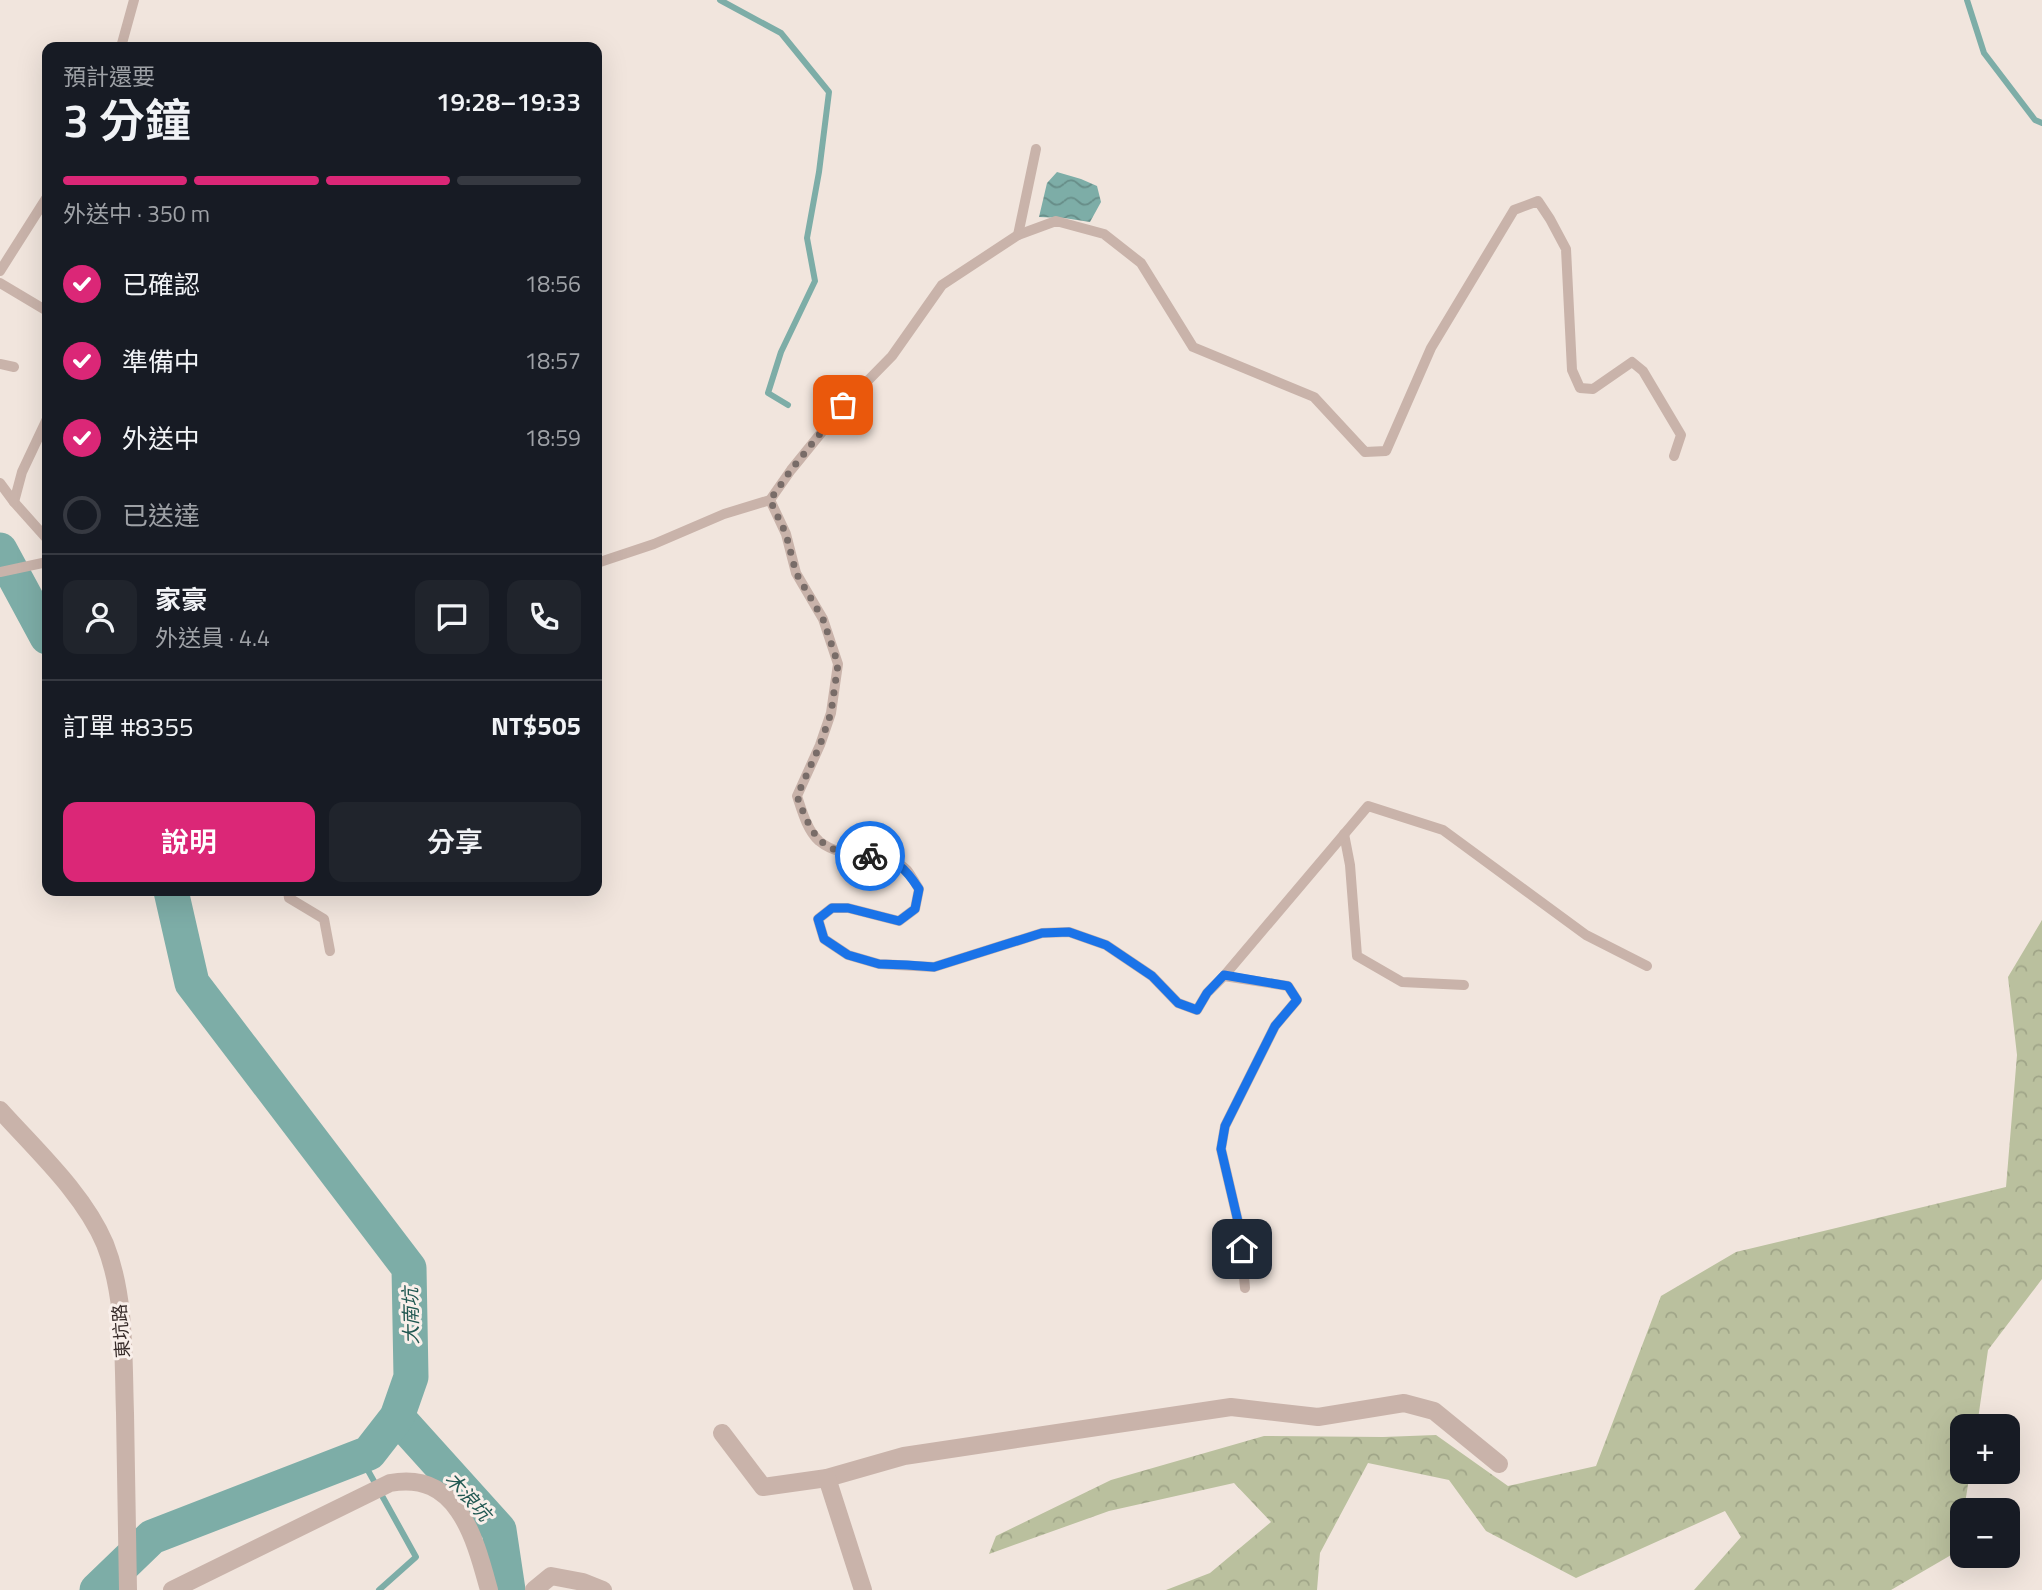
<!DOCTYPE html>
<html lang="zh-TW">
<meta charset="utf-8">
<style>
:root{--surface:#171b24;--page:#20242c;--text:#f1f3f6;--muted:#9ea1a6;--line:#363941;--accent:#db2777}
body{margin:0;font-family:"Titillium Web","Noto Sans TC",sans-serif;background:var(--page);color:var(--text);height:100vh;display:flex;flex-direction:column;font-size:26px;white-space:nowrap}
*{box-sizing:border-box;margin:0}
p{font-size:23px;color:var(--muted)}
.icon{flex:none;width:38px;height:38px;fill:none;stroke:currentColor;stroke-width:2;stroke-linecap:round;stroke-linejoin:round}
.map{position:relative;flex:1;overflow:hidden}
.panel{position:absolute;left:42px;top:42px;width:560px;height:854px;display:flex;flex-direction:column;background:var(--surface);border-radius:14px;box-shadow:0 7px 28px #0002}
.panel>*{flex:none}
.controls{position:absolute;left:1950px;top:1414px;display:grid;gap:14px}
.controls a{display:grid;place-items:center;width:70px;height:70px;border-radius:14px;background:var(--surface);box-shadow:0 7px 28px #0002;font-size:35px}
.pin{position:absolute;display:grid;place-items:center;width:60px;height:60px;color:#fff;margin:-30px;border-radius:14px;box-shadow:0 4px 10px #0006}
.courier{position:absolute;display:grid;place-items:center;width:70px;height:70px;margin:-35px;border:5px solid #1a73e8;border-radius:50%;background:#fff;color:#222;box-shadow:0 2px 9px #0007}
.summary em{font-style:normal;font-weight:600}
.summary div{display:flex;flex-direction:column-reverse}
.summary{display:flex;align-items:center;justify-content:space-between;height:119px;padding:0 21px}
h1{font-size:46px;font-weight:600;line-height:52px}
.bar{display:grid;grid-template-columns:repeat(4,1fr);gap:10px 7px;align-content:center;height:84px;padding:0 21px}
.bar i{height:9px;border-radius:5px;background:var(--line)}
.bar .active{background:var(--accent)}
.bar p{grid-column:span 4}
.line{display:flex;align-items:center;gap:18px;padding:0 21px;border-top:2px solid var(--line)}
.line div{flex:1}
.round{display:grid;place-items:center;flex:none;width:74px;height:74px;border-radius:14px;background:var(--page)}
ol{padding:0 21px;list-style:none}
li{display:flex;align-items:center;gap:21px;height:77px}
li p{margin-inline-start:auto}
li .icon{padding:7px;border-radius:50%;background:var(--accent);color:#fff;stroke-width:4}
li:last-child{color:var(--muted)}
li i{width:38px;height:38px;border:4px solid var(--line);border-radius:50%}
.action{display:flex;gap:14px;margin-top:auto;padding:14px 21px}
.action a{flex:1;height:80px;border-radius:14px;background:var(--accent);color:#fff;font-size:28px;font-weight:600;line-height:80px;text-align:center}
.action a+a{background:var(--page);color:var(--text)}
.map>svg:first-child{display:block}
.forest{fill:url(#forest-crowns)}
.water{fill:url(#water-waves)}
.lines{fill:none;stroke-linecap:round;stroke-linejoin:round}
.stream{stroke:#7dada7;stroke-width:6}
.river{stroke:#7dada7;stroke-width:35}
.service{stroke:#c9b3aa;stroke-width:10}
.minor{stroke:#c9b3aa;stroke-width:18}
.tertiary{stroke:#c9b3aa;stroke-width:18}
.done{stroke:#786c68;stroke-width:7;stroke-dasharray:0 12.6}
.route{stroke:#1a73e8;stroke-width:9}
.labels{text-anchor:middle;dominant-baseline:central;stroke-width:6;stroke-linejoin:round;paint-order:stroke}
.street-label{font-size:18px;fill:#372b29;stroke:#f9efea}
.water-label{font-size:19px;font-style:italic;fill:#205751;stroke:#f9efea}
</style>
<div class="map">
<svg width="2042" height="1590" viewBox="0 0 2042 1590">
<defs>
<pattern id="forest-crowns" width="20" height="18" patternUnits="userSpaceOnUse" patternTransform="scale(1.75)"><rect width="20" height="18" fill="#bac09e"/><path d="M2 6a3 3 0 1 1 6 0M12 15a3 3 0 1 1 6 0" fill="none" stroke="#a0a588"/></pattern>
<pattern id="water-waves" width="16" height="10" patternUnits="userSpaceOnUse" patternTransform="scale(1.75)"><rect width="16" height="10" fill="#7dada7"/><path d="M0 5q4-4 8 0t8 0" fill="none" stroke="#678d88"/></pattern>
</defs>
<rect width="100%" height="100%" fill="#f1e5dd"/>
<path class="forest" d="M2042,920V1279L1988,1350L1977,1426H1962V1472H1970L1964,1510H1962V1526L1958,1551L1891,1590H1694L1741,1537L1725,1511L1576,1578L1486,1531L1449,1480L1368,1463L1320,1553L1317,1590H1166L1210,1573L1271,1522L1234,1483L1109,1511L989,1554L996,1536L1111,1480L1264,1436L1383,1437L1436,1435L1508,1486L1596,1466L1661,1296L1736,1252L2006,1187L2017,1055L2008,977Z"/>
<path class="water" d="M1057,172L1081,179L1097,186L1101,202L1090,222L1064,218L1039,217L1047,183Z"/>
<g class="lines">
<g class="stream">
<path d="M720,0L781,33L829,92L819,172L807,238L815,281L781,352L768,393L788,405"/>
<path d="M1967,0L1984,53L2035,120L2042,123"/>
<path d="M360,1456L416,1557L379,1590"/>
</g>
<g class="river">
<path d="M0,550L47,637"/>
<path d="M397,1417L499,1530L508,1590"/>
<path d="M97,1590L152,1537L369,1453L397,1417L411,1377L409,1268L192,983L171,891"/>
</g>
<g class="service">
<path d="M121,47L134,0"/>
<path d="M1018,235L1036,149"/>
<path d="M0,271L47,197"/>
<path d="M0,283L47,311"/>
<path d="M0,364L14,367"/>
<path d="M0,483L14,502L47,539"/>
<path d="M770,500L786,534L796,573L823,619L838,664L831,713L820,745L797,796C802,811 807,830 819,841C847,864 881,845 907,870C911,875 915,883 919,889L915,909L899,921L848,908H832L818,919L824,939L848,955L879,964L934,967L1042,933L1069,932L1106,945L1152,976L1178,1003L1197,1010L1207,993L1224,976L1288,986L1297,1000L1275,1026L1225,1126L1221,1149L1240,1230L1245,1288"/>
<path d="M14,502L22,472L47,419"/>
<path d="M597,563L654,544L724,514L770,500L791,470L843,406L892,356L942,285L1018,235L1056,221L1104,234L1141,263L1193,347L1314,397L1365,452L1386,451L1431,348L1514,210L1538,201L1550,219L1566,249L1572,370L1580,388L1593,389L1632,362L1643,371L1681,435L1674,456"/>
<path d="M0,572L47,562"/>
<path d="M1344,834L1350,865L1357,956L1402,982L1464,985"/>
<path d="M288,891L289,898L324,919L330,951"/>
<path d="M1224,976L1368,806L1443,830L1586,935L1647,966"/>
</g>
<g class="minor">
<path d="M722,1433L763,1487L827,1478L904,1456L1231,1407L1318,1417L1404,1403L1434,1411L1499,1464"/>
<path d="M827,1478L863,1590"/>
<path d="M172,1590L390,1483C458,1470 475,1539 489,1590"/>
<path d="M534,1590L551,1576L583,1582L603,1590"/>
</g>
<path class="tertiary" d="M0,1110C36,1150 84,1194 105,1244C126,1297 123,1358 125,1413C126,1472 127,1531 128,1590"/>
</g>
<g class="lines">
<path class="done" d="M843,405L791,470L770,500L786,534L796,573L823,619L838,664L831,713L820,745L797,796C813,839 822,854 870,856"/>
<path class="route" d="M870,856C895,857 906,869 919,889L915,909L899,921L848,908H832L818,919L824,939L848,955L879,964L907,965L934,967L1042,933L1069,932L1106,945L1152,976L1178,1003L1197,1010L1207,993L1224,975L1288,986L1297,1000L1275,1026L1225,1126L1221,1149L1240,1230L1242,1249"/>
</g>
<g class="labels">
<g class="street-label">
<text transform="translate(121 1331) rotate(-94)">東坑路</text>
</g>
<g class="water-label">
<text transform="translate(410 1316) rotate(-91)">大南坑</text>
<text transform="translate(469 1496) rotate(48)">木浪坑</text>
</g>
</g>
</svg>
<div class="controls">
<a>+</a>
<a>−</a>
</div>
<div class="pin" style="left:843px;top:405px;background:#ea580c"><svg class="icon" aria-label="bag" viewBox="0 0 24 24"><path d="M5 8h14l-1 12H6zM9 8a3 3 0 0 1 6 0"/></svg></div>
<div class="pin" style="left:1242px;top:1249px;background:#1f2937"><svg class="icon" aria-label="home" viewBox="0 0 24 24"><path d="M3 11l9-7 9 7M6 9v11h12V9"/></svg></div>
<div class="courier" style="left:870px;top:856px"><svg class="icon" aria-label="bike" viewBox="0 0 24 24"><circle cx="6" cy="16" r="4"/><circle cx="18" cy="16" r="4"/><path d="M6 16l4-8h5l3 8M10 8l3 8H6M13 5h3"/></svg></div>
<section class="panel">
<div class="summary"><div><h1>3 分鐘</h1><p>預計還要</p></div><em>19:28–19:33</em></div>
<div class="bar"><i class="active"></i><i class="active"></i><i class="active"></i><i></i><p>外送中 · 350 m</p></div>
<ol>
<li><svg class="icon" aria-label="check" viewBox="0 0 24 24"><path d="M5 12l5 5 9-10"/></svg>已確認<p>18:56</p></li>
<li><svg class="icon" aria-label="check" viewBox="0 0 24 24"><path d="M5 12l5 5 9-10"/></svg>準備中<p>18:57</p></li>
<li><svg class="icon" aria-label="check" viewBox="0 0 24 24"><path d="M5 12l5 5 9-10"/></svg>外送中<p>18:59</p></li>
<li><i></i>已送達</li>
</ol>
<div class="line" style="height:126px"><a class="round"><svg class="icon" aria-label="person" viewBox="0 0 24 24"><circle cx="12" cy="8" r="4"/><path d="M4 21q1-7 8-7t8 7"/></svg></a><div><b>家豪</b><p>外送員 · 4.4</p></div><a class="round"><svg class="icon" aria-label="chat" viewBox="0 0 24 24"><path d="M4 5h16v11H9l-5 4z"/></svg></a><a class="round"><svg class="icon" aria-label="phone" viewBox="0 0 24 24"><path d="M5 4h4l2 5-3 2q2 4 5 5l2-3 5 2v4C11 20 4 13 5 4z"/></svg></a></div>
<div class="line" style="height:91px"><div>訂單 #8355</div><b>NT$505</b></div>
<div class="action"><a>說明</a><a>分享</a></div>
</section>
</div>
